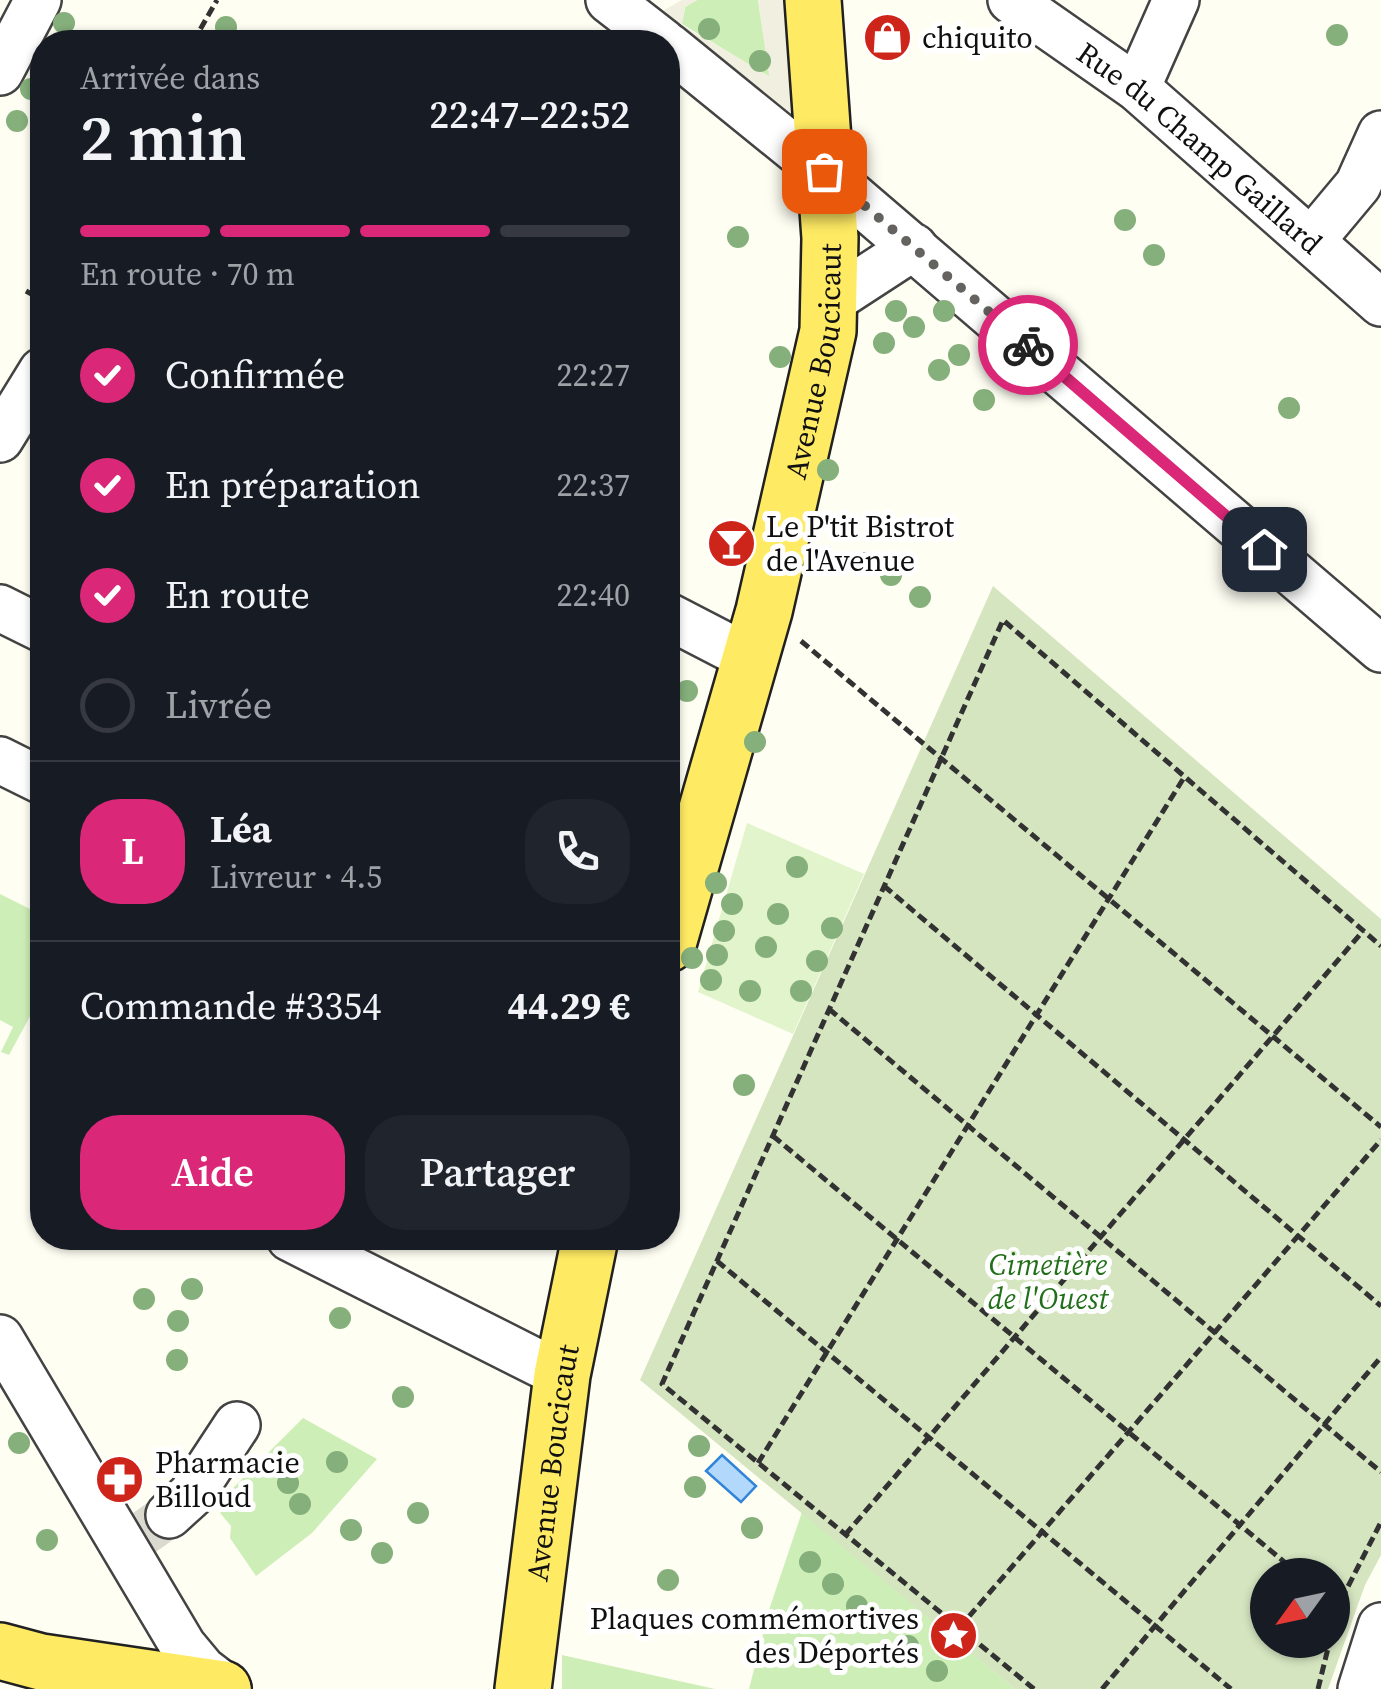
<!DOCTYPE html>
<html lang="fr">
<meta charset="utf-8">
<style>
:root{--surface:#171b24;--page:#20242c;--text:#f1f3f6;--muted:#9ea1a6;--line:#363941;--accent:#db2777}
body{margin:0;font-family:"Source Serif 4",serif;background:var(--page);color:var(--text);height:100vh;display:flex;flex-direction:column;font-size:38px;white-space:nowrap}
*{box-sizing:border-box;margin:0}
p{font-size:32px;color:var(--muted)}
.icon{flex:none;width:55px;height:55px;fill:none;stroke:currentColor;stroke-width:2;stroke-linecap:round;stroke-linejoin:round}
.map{position:relative;flex:1;overflow:hidden}
.side{position:absolute;left:30px;top:30px;width:650px;height:1220px;display:flex;flex-direction:column;background:var(--surface);border-radius:40px;box-shadow:0 2px 8px #0004}
.side>*{flex:none}
.needle{width:65px;rotate:237deg}
.tools{position:absolute;left:1250px;top:1558px;display:grid;gap:20px}
.tools a{display:grid;place-items:center;width:100px;height:100px;border-radius:50%;background:var(--surface);box-shadow:0 2px 8px #0004;font-size:50px}
.pin{position:absolute;display:grid;place-items:center;width:85px;height:85px;color:#fff;margin:-42px;border-radius:20px;box-shadow:0 5px 15px #0006}
.courier{position:absolute;display:grid;place-items:center;width:100px;height:100px;margin:-50px;border:8px solid #db2777;border-radius:50%;background:#fff;color:#222;box-shadow:0 2px 12px #0007}
.headline em{font-style:normal;font-weight:600}
.headline div{display:flex;flex-direction:column-reverse}
.headline{display:flex;align-items:center;justify-content:space-between;height:170px;padding:0 50px}
h1{font-size:65px;font-weight:600;line-height:75px}
.bar{display:grid;grid-template-columns:repeat(4,1fr);gap:15px 10px;align-content:center;height:120px;padding:0 50px}
.bar i{height:12px;border-radius:8px;background:var(--line)}
.bar .active{background:var(--accent)}
.bar p{grid-column:span 4}
.line{display:flex;align-items:center;gap:25px;padding:0 50px;border-top:2px solid var(--line)}
.line div{flex:1}
.round{display:grid;place-items:center;flex:none;width:105px;height:105px;border-radius:40px;background:var(--page)}
ol{padding:0 50px;list-style:none}
li{display:flex;align-items:center;gap:30px;height:110px}
li p{margin-inline-start:auto}
li .icon{padding:10px;border-radius:50%;background:var(--accent);color:#fff;stroke-width:4}
li:last-child{color:var(--muted)}
li i{width:55px;height:55px;border:5px solid var(--line);border-radius:50%}
.button{display:flex;gap:20px;margin-top:auto;padding:20px 50px}
.button a{flex:1;height:115px;border-radius:40px;background:var(--accent);color:#fff;font-size:40px;font-weight:600;line-height:115px;text-align:center}
.button a+a{background:var(--page);color:var(--text)}
.map>svg:first-child{display:block}
.green{fill:#ceeeb8}
.cemetery{fill:#d5e5c0;fill-rule:evenodd}
.pitch{fill:#e1f4cb}
.plaza{fill:#f1efdf}
.water{fill:#b2d8fc;stroke:#3284d9;stroke-width:2.5}
.lines{fill:none;stroke-linecap:round;stroke-linejoin:round}
.minor-tunnel{stroke:#dbdad1;stroke-width:45;stroke-dasharray:45 22;stroke-linecap:butt}
.minor-casing{stroke:#434343;stroke-width:50}
.major-casing{stroke:#212121;stroke-width:60}
.path{stroke:#323232;stroke-width:5;stroke-dasharray:10 5;stroke-linecap:butt}
.minor{stroke:#fff;stroke-width:45}
.major{stroke:#ffea63;stroke-width:55}
.tree{fill:#85af7b}
.done{stroke:#64635f;stroke-width:10;stroke-dasharray:0 18}
.route{stroke:#db2777;stroke-width:12}
.labels{text-anchor:middle;dominant-baseline:central;stroke-width:10;stroke-linejoin:round;paint-order:stroke}
.poi-label{font-size:30px;fill:#101010;stroke:#fff;text-anchor:start}
.street-label{font-size:30px;fill:#101010;stroke:#fff}
.park-label{font-size:30px;font-style:italic;fill:#216f19;stroke:#fff}
</style>
<div class="map">
<svg width="1381" height="1689" viewBox="0 0 1381 1689">
<rect width="100%" height="100%" fill="#fffef3"/>
<g class="green">
<path d="M697,0H758L770,77L682,24L685,7Z"/>
<path d="M0,894L42,915V994L9,1055L1,1052L13,1027L0,1020Z"/>
<path d="M303,1418L377,1459L312,1533L256,1576L230,1538L231,1526L220,1513L238,1499L231,1490Z"/>
<path d="M802,1512L1015,1689H749L770,1607Z"/>
<path d="M562,1655L715,1689H562Z"/>
</g>
<path class="cemetery" d="M993,586L1381,919V1555L1365,1585L1328,1689H1015L640,1380ZM1268,1575H1332V1640H1268Z"/>
<path class="pitch" d="M747,823L864,874L793,1034L698,992Z"/>
<path class="plaza" d="M682,0H697L685,7L682,25L769,76L758,0H787L800,114L792,119L657,14Z"/>
<path class="water" d="M722,1455L756,1486L741,1502L706,1471Z"/>
<g class="lines">
<path class="minor-tunnel" d="M134,1540L169,1515"/>
<defs>
<g id="minor">
<path d="M609,0L663,42"/>
<path id="s1" d="M1011,0L1137,88L1381,303"/>
<path d="M668,46L849,193L1381,649"/>
<path d="M0,72L38,0"/>
<path d="M1137,88L1176,0"/>
<path d="M1312,240L1358,185L1381,134"/>
<path d="M831,301L914,247"/>
<path d="M0,439L42,371"/>
<path d="M0,608L42,629"/>
<path d="M668,616L751,659"/>
<path d="M0,760L42,781"/>
<path d="M290,1238L562,1375"/>
<path d="M0,1338L183,1646L203,1670L228,1689"/>
<path d="M169,1515L191,1495L237,1425"/>
<path d="M1361,1689L1381,1626"/>
</g>
<g id="major">
<path id="s2" d="M668,944L764,611L828,331L830,238L813,0"/>
<path d="M0,1651L41,1662L223,1689"/>
<path id="s3" d="M523,1689L562,1375L590,1238"/>
</g>
</defs>
<use href="#minor" class="minor-casing"/>
<use href="#major" class="major-casing"/>
<g class="path">
<path d="M193,42L217,0"/>
<path d="M26,291L42,300"/>
<path d="M801,641L1381,1127"/>
<path d="M884,886L1381,1306"/>
<path d="M829,1009L1381,1472"/>
<path d="M773,1136L1300,1575"/>
<path d="M717,1261L1231,1689"/>
<path d="M758,1463L1185,776"/>
<path d="M845,1535L1363,931"/>
<path d="M959,1628L1381,1140"/>
<path d="M1332,1628L1338,1606L1381,1522"/>
<path d="M1034,1689L662,1384L1003,620L1381,946"/>
<path d="M1102,1689L1381,1357"/>
<path d="M1318,1689L1330,1640"/>
</g>
<use href="#minor" class="minor"/>
<use href="#major" class="major"/>
</g>
<g class="tree">
<circle cx="64" cy="23" r="11"/>
<circle cx="226" cy="27" r="11"/>
<circle cx="709" cy="29" r="11"/>
<circle cx="1337" cy="35" r="11"/>
<circle cx="760" cy="61" r="11"/>
<circle cx="31" cy="89" r="11"/>
<circle cx="17" cy="121" r="11"/>
<circle cx="1125" cy="220" r="11"/>
<circle cx="738" cy="237" r="11"/>
<circle cx="1154" cy="255" r="11"/>
<circle cx="896" cy="311" r="11"/>
<circle cx="944" cy="311" r="11"/>
<circle cx="914" cy="327" r="11"/>
<circle cx="884" cy="343" r="11"/>
<circle cx="959" cy="355" r="11"/>
<circle cx="780" cy="357" r="11"/>
<circle cx="939" cy="370" r="11"/>
<circle cx="984" cy="400" r="11"/>
<circle cx="1289" cy="408" r="11"/>
<circle cx="828" cy="470" r="11"/>
<circle cx="863" cy="563" r="11"/>
<circle cx="891" cy="575" r="11"/>
<circle cx="920" cy="597" r="11"/>
<circle cx="687" cy="691" r="11"/>
<circle cx="755" cy="742" r="11"/>
<circle cx="797" cy="867" r="11"/>
<circle cx="716" cy="883" r="11"/>
<circle cx="732" cy="904" r="11"/>
<circle cx="778" cy="914" r="11"/>
<circle cx="832" cy="928" r="11"/>
<circle cx="724" cy="931" r="11"/>
<circle cx="766" cy="947" r="11"/>
<circle cx="717" cy="955" r="11"/>
<circle cx="692" cy="958" r="11"/>
<circle cx="817" cy="961" r="11"/>
<circle cx="711" cy="980" r="11"/>
<circle cx="750" cy="991" r="11"/>
<circle cx="801" cy="991" r="11"/>
<circle cx="744" cy="1085" r="11"/>
<circle cx="192" cy="1289" r="11"/>
<circle cx="144" cy="1299" r="11"/>
<circle cx="340" cy="1318" r="11"/>
<circle cx="178" cy="1321" r="11"/>
<circle cx="177" cy="1360" r="11"/>
<circle cx="403" cy="1397" r="11"/>
<circle cx="19" cy="1443" r="11"/>
<circle cx="699" cy="1446" r="11"/>
<circle cx="337" cy="1462" r="11"/>
<circle cx="288" cy="1483" r="11"/>
<circle cx="695" cy="1487" r="11"/>
<circle cx="300" cy="1504" r="11"/>
<circle cx="418" cy="1513" r="11"/>
<circle cx="752" cy="1528" r="11"/>
<circle cx="351" cy="1530" r="11"/>
<circle cx="47" cy="1540" r="11"/>
<circle cx="382" cy="1553" r="11"/>
<circle cx="810" cy="1562" r="11"/>
<circle cx="668" cy="1580" r="11"/>
<circle cx="833" cy="1584" r="11"/>
<circle cx="857" cy="1606" r="11"/>
<circle cx="873" cy="1623" r="11"/>
<circle cx="908" cy="1646" r="11"/>
<circle cx="937" cy="1671" r="11"/>
</g>
<g class="lines">
<path class="done" d="M824,171L1028,345"/>
<path class="route" d="M1028,345L1264,549"/>
</g>
<defs>
<symbol id="shop-disc" viewBox="-11 -11 22 22"><circle r="9.5" fill="#ce251a" stroke="#fff"/><path d="M-5-2.5h2.3a2.7 3.5 0 0 1 5.4 0H5L5.5 6h-11ZM-1.5-2.5h3a1.5 2.3 0 0 0-3 0Z" fill="#fff"/></symbol>
<symbol id="bar-disc" viewBox="-11 -11 22 22"><circle r="9.5" fill="#ce251a" stroke="#fff"/><path d="M-6-5H6L.8 .8V4.5H3.5V6h-7V4.5H-.8V.8Z" fill="#fff"/></symbol>
<symbol id="pharmacy-disc" viewBox="-11 -11 22 22"><circle r="9.5" fill="#ce251a" stroke="#fff"/><path d="M-2-6h4v4h4v4h-4v4h-4v-4h-4v-4h4Z" fill="#fff"/></symbol>
<symbol id="sight-disc" viewBox="-11 -11 22 22"><circle r="9.5" fill="#ce251a" stroke="#fff"/><path d="M0-6L1.8-2.2L6-1.7L2.9 1.2L3.7 5.4L0 3.3L-3.7 5.4L-2.9 1.2L-6-1.7L-1.8-2.2Z" fill="#fff"/></symbol>
</defs>
<g fill-rule="evenodd">
<use href="#shop-disc" x="860" y="10" width="55" height="55"/>
<use href="#bar-disc" x="704" y="516" width="55" height="55"/>
<use href="#pharmacy-disc" x="92" y="1452" width="55" height="55"/>
<use href="#sight-disc" x="926" y="1608" width="55" height="55"/>
</g>
<g class="labels">
<g class="poi-label">
<text x="922" y="37">chiquito</text>
<text x="766" y="526">Le P'tit Bistrot<tspan x="766" dy="34">de l'Avenue</tspan></text>
<text x="155" y="1462">Pharmacie<tspan x="155" dy="34">Billoud</tspan></text>
<text x="919" y="1618" text-anchor="end">Plaques commémortives<tspan x="919" dy="34">des Déportés</tspan></text>
</g>
<g class="street-label">
<text stroke="none"><textPath href="#s1" startOffset="240">Rue du Champ Gaillard</textPath></text>
<text stroke="none"><textPath href="#s2" startOffset="602">Avenue Boucicaut</textPath></text>
<text stroke="none"><textPath href="#s3" startOffset="228">Avenue Boucicaut</textPath></text>
</g>
<g class="park-label">
<text x="1048" y="1264">Cimetière<tspan x="1048" dy="34">de l'Ouest</tspan></text>
</g>
</g>
</svg>
<div class="tools">
<a><svg class="needle" viewBox="-14 -14 28 28"><path d="M0-13l5 13h-10z" fill="#e53935"/><path d="M0 13l5-13h-10z" fill="#9ea1a6"/></svg></a>
</div>
<div class="pin" style="left:824px;top:171px;background:#ea580c"><svg class="icon" aria-label="bag" viewBox="0 0 24 24"><path d="M5 8h14l-1 12H6zM9 8a3 3 0 0 1 6 0"/></svg></div>
<div class="pin" style="left:1264px;top:549px;background:#1f2937"><svg class="icon" aria-label="home" viewBox="0 0 24 24"><path d="M3 11l9-7 9 7M6 9v11h12V9"/></svg></div>
<div class="courier" style="left:1028px;top:345px"><svg class="icon" aria-label="bike" viewBox="0 0 24 24"><circle cx="6" cy="16" r="4"/><circle cx="18" cy="16" r="4"/><path d="M6 16l4-8h5l3 8M10 8l3 8H6M13 5h3"/></svg></div>
<section class="side">
<div class="headline"><div><h1>2 min</h1><p>Arrivée dans</p></div><em>22:47–22:52</em></div>
<div class="bar"><i class="active"></i><i class="active"></i><i class="active"></i><i></i><p>En route · 70 m</p></div>
<ol>
<li><svg class="icon" aria-label="check" viewBox="0 0 24 24"><path d="M5 12l5 5 9-10"/></svg>Confirmée<p>22:27</p></li>
<li><svg class="icon" aria-label="check" viewBox="0 0 24 24"><path d="M5 12l5 5 9-10"/></svg>En préparation<p>22:37</p></li>
<li><svg class="icon" aria-label="check" viewBox="0 0 24 24"><path d="M5 12l5 5 9-10"/></svg>En route<p>22:40</p></li>
<li><i></i>Livrée</li>
</ol>
<div class="line" style="height:180px"><b class="round" style="background:var(--accent);color:#fff">L</b><div><b>Léa</b><p>Livreur · 4.5</p></div><a class="round"><svg class="icon" aria-label="phone" viewBox="0 0 24 24"><path d="M5 4h4l2 5-3 2q2 4 5 5l2-3 5 2v4C11 20 4 13 5 4z"/></svg></a></div>
<div class="line" style="height:130px"><div>Commande #3354</div><b>44.29 €</b></div>
<div class="button"><a>Aide</a><a>Partager</a></div>
</section>
</div>
